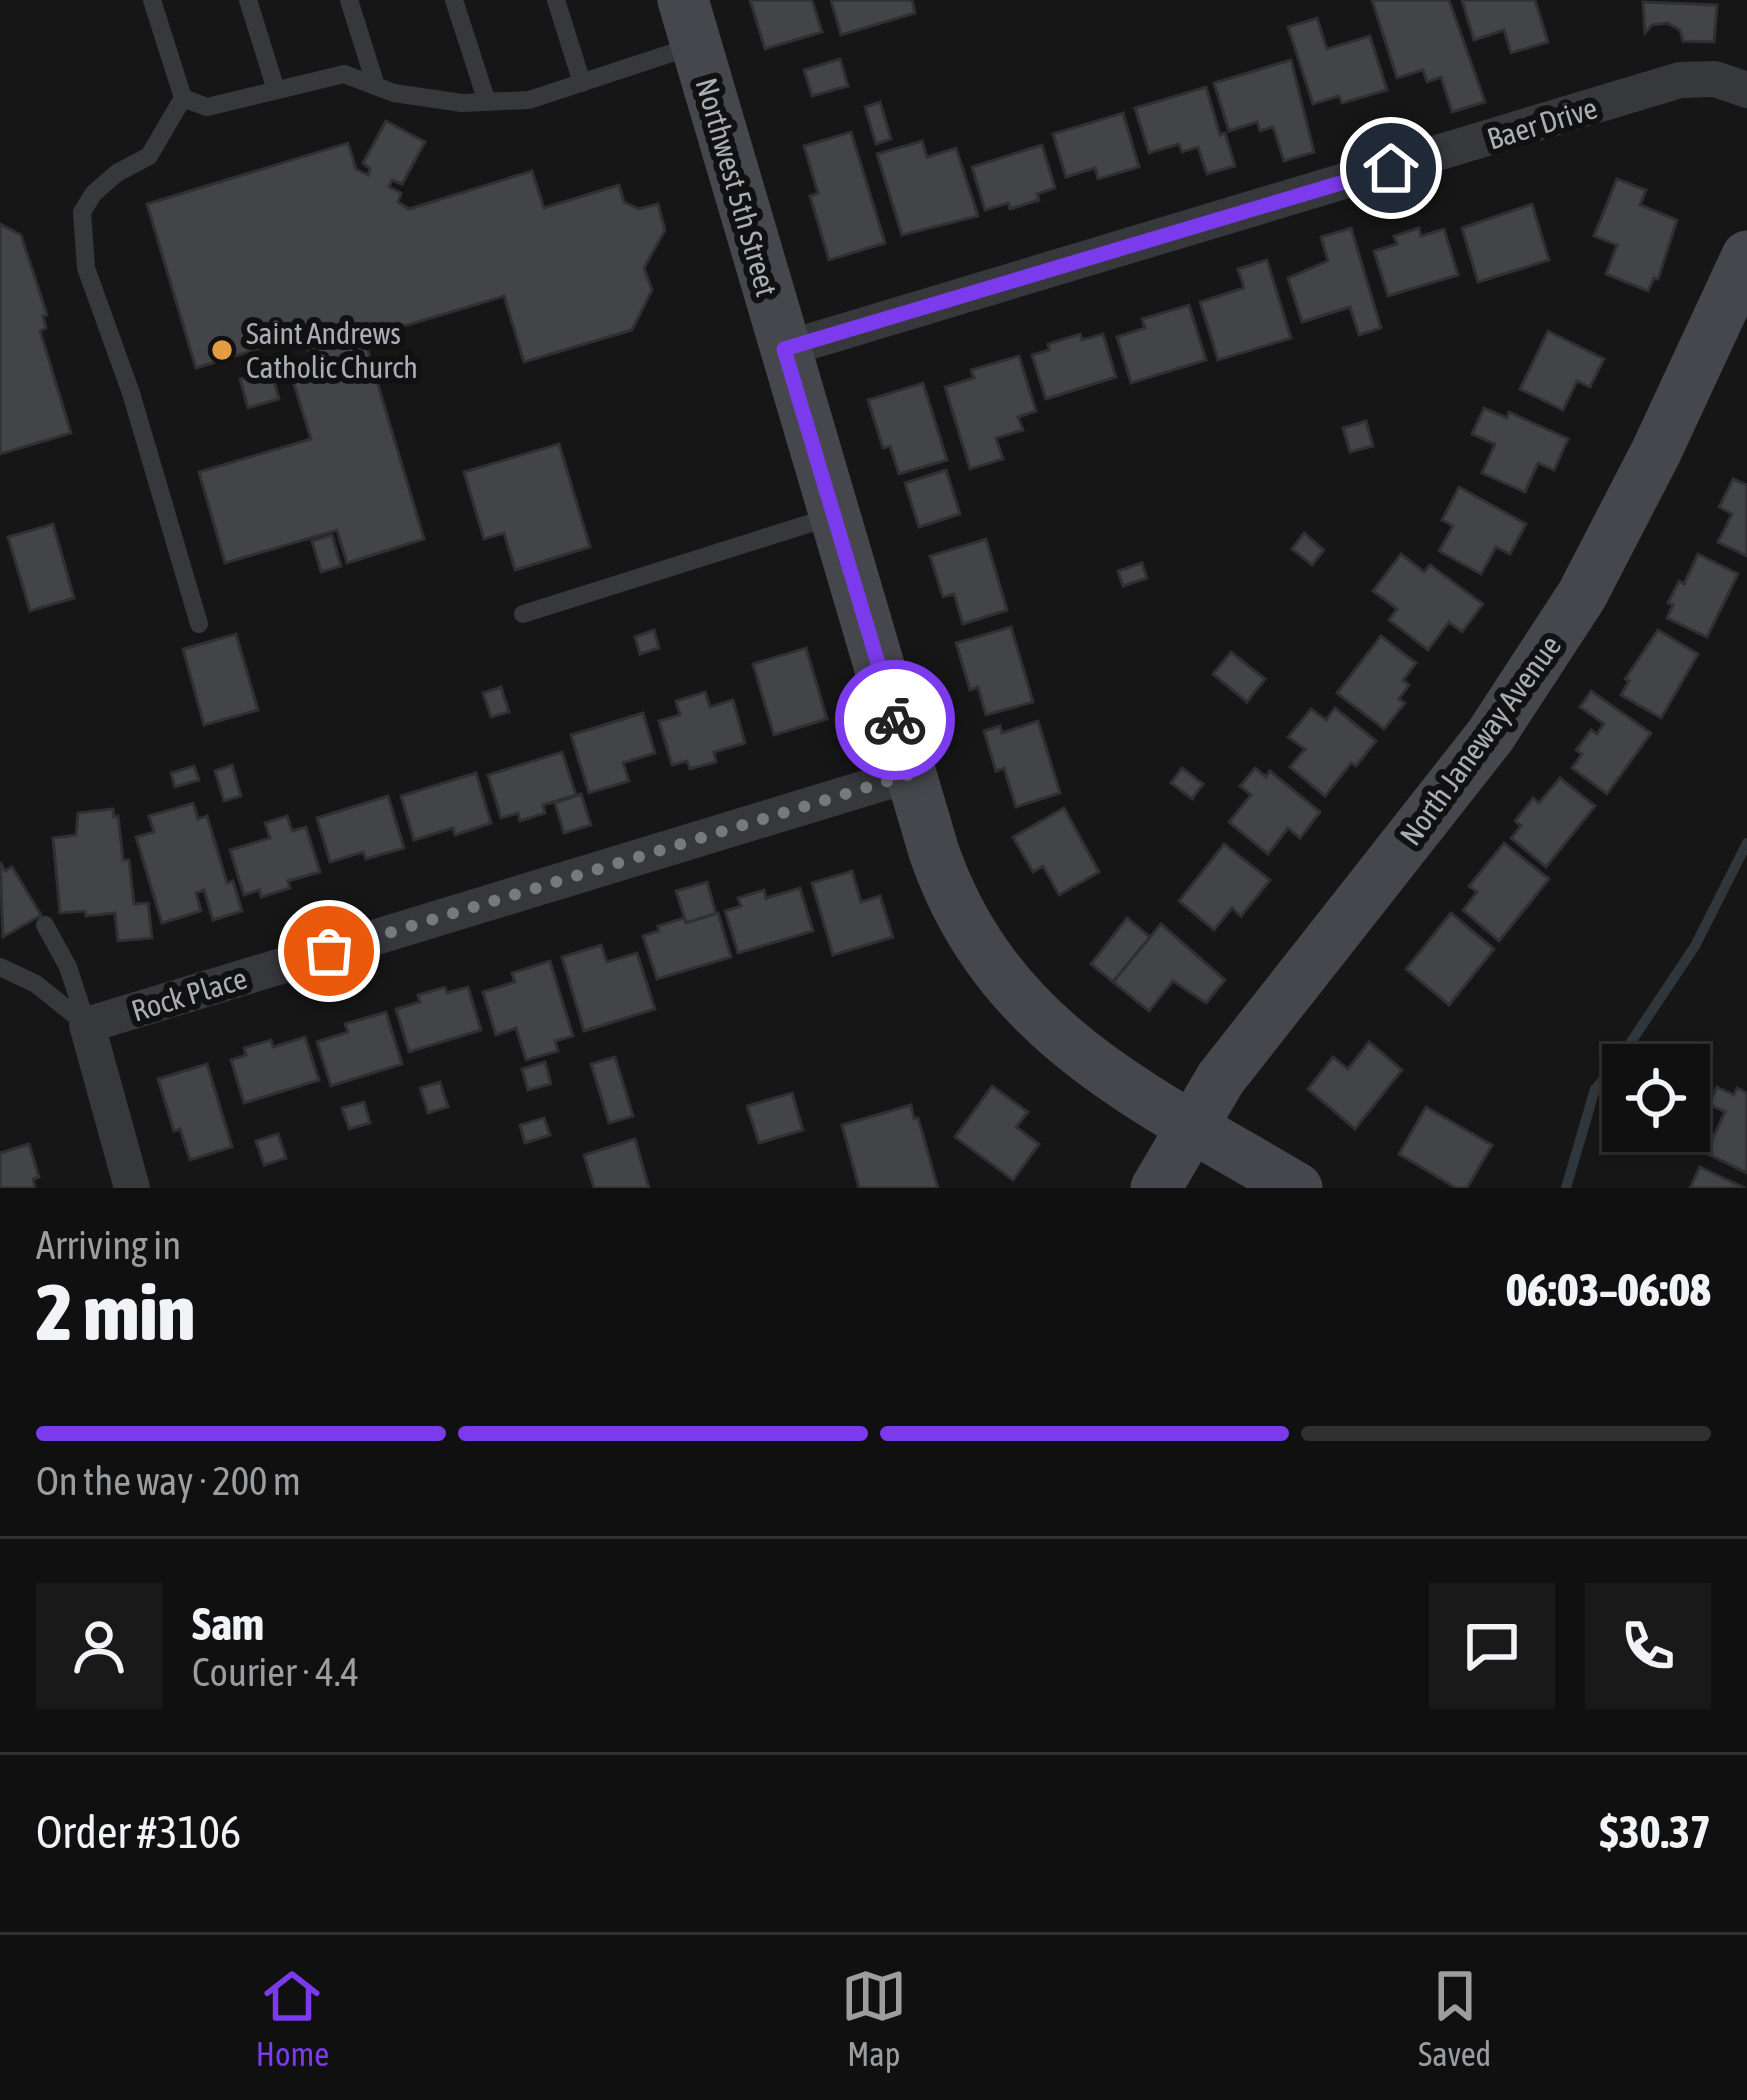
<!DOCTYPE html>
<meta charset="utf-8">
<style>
:root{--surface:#101011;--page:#19191a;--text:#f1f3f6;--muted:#9c9d9f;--line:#303031;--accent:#7c3aed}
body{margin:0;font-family:"Asap Condensed",sans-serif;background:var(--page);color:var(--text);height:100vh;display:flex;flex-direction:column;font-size:45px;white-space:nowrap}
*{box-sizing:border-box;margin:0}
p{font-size:39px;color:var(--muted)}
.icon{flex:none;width:66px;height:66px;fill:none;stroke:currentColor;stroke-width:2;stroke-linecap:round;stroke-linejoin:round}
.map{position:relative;height:1188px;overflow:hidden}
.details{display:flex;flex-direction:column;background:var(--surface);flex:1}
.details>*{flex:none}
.controls{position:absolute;left:1602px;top:1044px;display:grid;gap:24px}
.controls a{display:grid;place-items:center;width:108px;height:108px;border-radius:0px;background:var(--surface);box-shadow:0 3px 9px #0004,0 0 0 3px var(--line);font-size:60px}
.pin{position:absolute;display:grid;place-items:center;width:102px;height:102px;color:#fff;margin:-51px;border:6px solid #fff;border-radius:50%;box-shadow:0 3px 12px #0007}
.courier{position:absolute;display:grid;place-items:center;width:120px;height:120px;margin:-60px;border:9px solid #7c3aed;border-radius:50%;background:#fff;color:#222;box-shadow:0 3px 15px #0007}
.headline em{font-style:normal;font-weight:800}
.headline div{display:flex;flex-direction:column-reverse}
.headline{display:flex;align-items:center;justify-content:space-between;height:204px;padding:0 36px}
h1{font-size:78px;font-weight:800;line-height:90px}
.bar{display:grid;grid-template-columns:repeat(4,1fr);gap:18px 12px;align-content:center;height:144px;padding:0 36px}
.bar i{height:15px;border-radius:9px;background:var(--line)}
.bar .selected{background:var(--accent)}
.bar p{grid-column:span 4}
.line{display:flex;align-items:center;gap:30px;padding:0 36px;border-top:3px solid var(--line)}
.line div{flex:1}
.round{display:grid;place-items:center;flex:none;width:126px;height:126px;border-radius:0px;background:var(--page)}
.tabs{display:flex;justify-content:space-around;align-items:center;height:168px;border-top:3px solid var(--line);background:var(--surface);font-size:33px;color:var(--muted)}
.tabs a{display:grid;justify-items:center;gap:6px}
.tabs .selected{color:var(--accent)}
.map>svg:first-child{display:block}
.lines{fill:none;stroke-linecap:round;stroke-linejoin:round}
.stream{stroke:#2f373c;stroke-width:10}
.building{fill:#434447;stroke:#303033;stroke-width:3}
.lane{stroke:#37383c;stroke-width:18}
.street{stroke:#37383c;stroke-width:36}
.secondary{stroke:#45474c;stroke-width:51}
.done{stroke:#76797e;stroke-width:12;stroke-dasharray:0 21.6}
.route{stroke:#7c3aed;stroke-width:15}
.poi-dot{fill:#e39c42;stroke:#111112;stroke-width:4.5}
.labels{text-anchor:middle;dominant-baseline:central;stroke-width:12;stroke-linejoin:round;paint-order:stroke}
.street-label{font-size:30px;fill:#a9aeb6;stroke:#111112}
.poi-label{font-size:30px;fill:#a9aeb6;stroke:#111112;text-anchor:start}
</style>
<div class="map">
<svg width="1747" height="1188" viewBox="0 0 1747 1188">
<rect width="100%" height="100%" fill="#161617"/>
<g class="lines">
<path class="stream" d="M1566,1188L1595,1089L1613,1069L1695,946L1747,843"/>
</g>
<g class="building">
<path d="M750,0H812L822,32L765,49Z"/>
<path d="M831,0H912L915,13L841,35Z"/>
<path d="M1372,0H1449L1485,102L1452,112L1441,77L1427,82L1423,70L1397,78Z"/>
<path d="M1462,0H1535L1548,42L1511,53L1504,30L1474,40Z"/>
<path d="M1643,2L1717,5L1714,42L1683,41L1680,30L1667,23L1652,25L1645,33Z"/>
<path d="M1317,18L1327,49L1370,36L1387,90L1342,103L1339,96L1313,104L1288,27Z"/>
<path d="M840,59L848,86L812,96L804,70Z"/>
<path d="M1291,60L1314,152L1284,161L1273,127L1260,131L1257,122L1229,131L1214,83Z"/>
<path d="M1206,87L1220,135L1225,133L1235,166L1207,174L1198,147L1182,152L1179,144L1149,153L1135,108Z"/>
<path d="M880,102L891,139L876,144L865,107Z"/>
<path d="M1123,113L1139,167L1098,179L1095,168L1066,177L1053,134Z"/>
<path d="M386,121L425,142L402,184L392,180L389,187L401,193L398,202L409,209L532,171L544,208L619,185L624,202L639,209L658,204L665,230L644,268L652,290L632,330L524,362L504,296L364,338L424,539L347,563L337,530L225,563L199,472L311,439L288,365L310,358L303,335L196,368L147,204L348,143L356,169L368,175L370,169L363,163Z"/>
<path d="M851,132L885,243L829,260L810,196L818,193L804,146Z"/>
<path d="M922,141L927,157L956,148L978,216L902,235L877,154Z"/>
<path d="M1042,145L1055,188L1037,194L1039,200L1010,209L1008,203L985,210L972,167Z"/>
<path d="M1617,179L1646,190L1640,205L1677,220L1658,279L1654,278L1648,291L1606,274L1617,245L1594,236Z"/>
<path d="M1532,204L1549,260L1478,282L1462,228Z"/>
<path d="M0,224L21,235L47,315L43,316L46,328L40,331L71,433L0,454Z"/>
<path d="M1351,228L1381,328L1359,335L1350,307L1302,322L1288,278L1328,261L1321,237Z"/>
<path d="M1419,228L1421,236L1444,229L1458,275L1388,296L1374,251L1397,244L1394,236Z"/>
<path d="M1267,260L1291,338L1218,360L1200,302L1244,288L1238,269Z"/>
<path d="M1189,305L1206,360L1131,383L1117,337L1145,328L1142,319Z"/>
<path d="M1548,331L1604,359L1590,387L1577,381L1563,410L1520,389Z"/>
<path d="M1080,334L1082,340L1103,334L1116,377L1046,399L1032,355L1049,350L1048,344Z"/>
<path d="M1019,356L1036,411L1018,417L1023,430L996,438L1003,459L970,469L945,387L974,378L971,370Z"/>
<path d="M271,370L279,399L248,408L240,379Z"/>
<path d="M923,383L947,460L899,474L890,446L883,448L868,400Z"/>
<path d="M1484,408L1507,418L1509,412L1568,439L1554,470L1538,463L1525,492L1482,473L1495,444L1472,434Z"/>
<path d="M1366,421L1373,446L1350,452L1343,428Z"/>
<path d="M559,444L590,547L515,570L504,533L484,539L464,472Z"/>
<path d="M946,470L960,514L919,527L905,483Z"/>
<path d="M1733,479L1747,485V556L1718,542L1732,514L1719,507Z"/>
<path d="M1459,487L1526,524L1510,554L1496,547L1481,574L1439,551L1453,526L1442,520Z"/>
<path d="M53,524L74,598L30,611L8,537Z"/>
<path d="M1304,533L1324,550L1312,565L1292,549Z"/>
<path d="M332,535L341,566L321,572L312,541Z"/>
<path d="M986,539L1007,610L963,624L954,594L943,597L930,556Z"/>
<path d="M1401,554L1424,572L1430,565L1483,604L1462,632L1449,622L1428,650L1389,620L1397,609L1373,591Z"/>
<path d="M1698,554L1738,574L1707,637L1667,618L1673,605L1668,603L1679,581L1684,584Z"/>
<path d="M1142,563L1147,578L1123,586L1118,571Z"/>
<path d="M1011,627L1033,702L986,715L978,687L970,690L956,643Z"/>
<path d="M654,630L659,648L640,654L635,637Z"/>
<path d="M1658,630L1698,654L1661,718L1621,695L1629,681L1625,679Z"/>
<path d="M236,634L258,710L204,725L183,649Z"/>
<path d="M1381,636L1416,663L1403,680L1409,685L1399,699L1405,703L1384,729L1337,693Z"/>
<path d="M806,648L827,719L774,735L753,664Z"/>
<path d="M1231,652L1265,679L1247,702L1213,674Z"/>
<path d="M501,687L509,712L491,717L483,693Z"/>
<path d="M1591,691L1651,733L1607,794L1572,768L1582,754L1576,750L1591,730L1597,734L1604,724L1580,707Z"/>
<path d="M705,692L710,707L733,700L745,743L714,752L716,762L690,769L687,761L672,765L659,721L680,715L676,701Z"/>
<path d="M1335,708L1376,741L1356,766L1351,763L1325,796L1290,767L1305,749L1288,737L1311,709L1326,720Z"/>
<path d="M643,713L655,753L623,763L629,781L589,793L571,735Z"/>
<path d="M1038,721L1060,793L1016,807L1004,768L996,771L984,731L1000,726L1002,733Z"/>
<path d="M562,752L576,795L543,805L545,813L520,821L518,813L501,818L488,775Z"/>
<path d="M232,765L241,796L224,801L215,771Z"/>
<path d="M194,766L199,780L175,787L171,773Z"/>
<path d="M1182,768L1203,784L1192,799L1171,783Z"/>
<path d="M1255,768L1266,777L1270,771L1320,812L1300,838L1288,828L1268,854L1229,822L1251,795L1240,786Z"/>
<path d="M476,773L491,823L455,835L453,828L414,840L401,796Z"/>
<path d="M1560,778L1595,806L1546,867L1511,838L1521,826L1515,821L1533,798L1539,803Z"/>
<path d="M581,794L591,825L564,833L555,803Z"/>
<path d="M388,796L404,848L366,859L363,852L330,862L317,818Z"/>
<path d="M193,803L198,819L207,816L227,883L233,881L242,911L213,920L204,890L196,893L201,911L162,923L136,837L154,832L149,816Z"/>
<path d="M1064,808L1099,872L1059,895L1043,866L1033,872L1013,837Z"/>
<path d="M113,809L114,817L118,816L123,860H129L134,904L148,903L152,938L118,941L115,913L86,916L85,911L60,913L53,838L76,835L78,813Z"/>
<path d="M287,816L292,831L306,827L320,872L288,881L290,888L261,897L259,890L244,895L230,850L270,838L265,823Z"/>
<path d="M1504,843L1549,879L1499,941L1463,910L1477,892L1469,886Z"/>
<path d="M1224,844L1270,880L1241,916L1232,908L1214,930L1179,901Z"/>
<path d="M0,862L5,871L12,867L41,915L3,937Z"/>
<path d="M852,871L861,902L880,896L893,937L833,955L812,883Z"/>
<path d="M707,882L716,914L686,923L676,891Z"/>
<path d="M800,888L813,931L738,953L725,911L741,906L738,898L764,890L766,898Z"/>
<path d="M718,913L731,957L657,979L643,936L659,931L658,926L684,918L686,923Z"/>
<path d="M1451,913L1494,949L1449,1005L1406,969Z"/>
<path d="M1127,918L1150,937L1113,982L1091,964Z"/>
<path d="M1161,924L1225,980L1206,1003L1173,981L1149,1011L1113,982Z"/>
<path d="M601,945L607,962L637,953L655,1009L584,1031L562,957Z"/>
<path d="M550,961L573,1036L555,1041L558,1051L526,1060L516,1028L496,1035L483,992L515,982L512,973Z"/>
<path d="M445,987L447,993L468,987L481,1030L409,1052L396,1009L420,1002L418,995Z"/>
<path d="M386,1012L402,1064L331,1086L317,1042L348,1032L345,1024Z"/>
<path d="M305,1037L319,1080L244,1103L231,1060L246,1055L244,1048L271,1040L273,1047Z"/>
<path d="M1369,1042L1402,1070L1355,1129L1308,1089L1333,1057L1348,1069Z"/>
<path d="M615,1057L633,1116L609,1123L591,1064Z"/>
<path d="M545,1062L551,1084L528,1090L522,1069Z"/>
<path d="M207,1064L232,1147L190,1160L180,1129L174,1131L158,1079Z"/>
<path d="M440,1082L448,1107L428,1113L420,1088Z"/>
<path d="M992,1086L1028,1112L1016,1127L1039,1144L1013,1180L955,1137Z"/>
<path d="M1717,1087L1734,1095L1737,1088L1747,1093V1173L1706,1153L1725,1112L1709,1104Z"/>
<path d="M792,1093L803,1130L759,1143L747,1106Z"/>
<path d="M364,1102L370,1123L349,1129L342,1108Z"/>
<path d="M911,1105L914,1119L918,1118L938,1188H859L842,1125Z"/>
<path d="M1426,1107L1492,1145L1467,1188H1456L1399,1154Z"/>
<path d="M544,1118L550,1135L525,1143L520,1125Z"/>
<path d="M278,1134L286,1158L264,1165L256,1141Z"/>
<path d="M635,1139L649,1188H594L584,1155Z"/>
<path d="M29,1144L39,1177L33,1179L35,1188H0V1153Z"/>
<path d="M1700,1167L1745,1188H1690Z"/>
</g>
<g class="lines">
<g class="lane">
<path d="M152,0L183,98L207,107L344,74L394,93L462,103L529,100L693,46"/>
<path d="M248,0L276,90"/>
<path d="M349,0L376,86"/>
<path d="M454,0L487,102"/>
<path d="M556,0L582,83"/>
<path d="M183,98L149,156L117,173L94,193L82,212L86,268L131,393L199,624"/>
<path d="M523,614L830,517"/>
<path d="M45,925L68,967L87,1025"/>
<path d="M0,967L36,984L87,1025"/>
</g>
<g class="street">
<path d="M785,349L1680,80L1715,79L1747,90"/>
<path d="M132,1188L87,1025L912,774"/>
</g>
<g class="secondary">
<path d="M683,0L934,852C997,1033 1144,1097 1297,1188"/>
<path d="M1156,1188L1221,1078L1490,736L1582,595L1656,452L1747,256"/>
</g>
</g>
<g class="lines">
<path class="done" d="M329,951L911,774L895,720"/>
<path class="route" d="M895,720L784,349L1391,168"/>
</g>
<circle class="poi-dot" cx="222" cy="350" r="12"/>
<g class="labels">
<g class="street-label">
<text transform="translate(1542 123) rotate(-17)">Baer Drive</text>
<text transform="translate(737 187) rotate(74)">Northwest 5th Street</text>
<text transform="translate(1480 740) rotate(-54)">North Janeway Avenue</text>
<text transform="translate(189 994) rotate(-17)">Rock Place</text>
</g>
<g class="poi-label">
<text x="246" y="333">Saint Andrews<tspan x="246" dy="34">Catholic Church</tspan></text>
</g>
</g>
</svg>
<div class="controls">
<a><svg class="icon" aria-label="locate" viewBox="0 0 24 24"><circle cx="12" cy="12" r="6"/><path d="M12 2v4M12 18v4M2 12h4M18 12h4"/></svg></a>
</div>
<div class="pin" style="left:329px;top:951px;background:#ea580c"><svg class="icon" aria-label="bag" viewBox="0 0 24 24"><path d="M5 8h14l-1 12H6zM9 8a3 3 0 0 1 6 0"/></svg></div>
<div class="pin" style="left:1391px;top:168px;background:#1f2937"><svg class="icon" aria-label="home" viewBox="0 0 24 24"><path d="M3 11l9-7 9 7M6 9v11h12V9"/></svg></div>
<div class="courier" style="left:895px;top:720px"><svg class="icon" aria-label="bike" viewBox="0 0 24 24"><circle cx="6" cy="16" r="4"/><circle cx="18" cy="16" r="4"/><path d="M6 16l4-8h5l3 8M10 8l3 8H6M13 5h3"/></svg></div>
</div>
<section class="details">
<div class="headline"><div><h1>2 min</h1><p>Arriving in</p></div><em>06:03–06:08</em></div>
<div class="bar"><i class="selected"></i><i class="selected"></i><i class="selected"></i><i></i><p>On the way · 200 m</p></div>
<div class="line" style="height:216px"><a class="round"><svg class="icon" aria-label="person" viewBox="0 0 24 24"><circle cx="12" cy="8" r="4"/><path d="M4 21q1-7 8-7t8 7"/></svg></a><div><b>Sam</b><p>Courier · 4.4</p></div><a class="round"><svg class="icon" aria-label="chat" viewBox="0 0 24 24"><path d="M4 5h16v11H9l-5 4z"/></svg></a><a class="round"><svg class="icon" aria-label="phone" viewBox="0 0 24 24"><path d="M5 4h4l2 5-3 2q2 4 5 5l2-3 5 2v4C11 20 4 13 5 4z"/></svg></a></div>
<div class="line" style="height:156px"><div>Order #3106</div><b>$30.37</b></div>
</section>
<nav class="tabs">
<a class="selected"><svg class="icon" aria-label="home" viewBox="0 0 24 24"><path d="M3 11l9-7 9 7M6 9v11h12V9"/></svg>Home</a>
<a><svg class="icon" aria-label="map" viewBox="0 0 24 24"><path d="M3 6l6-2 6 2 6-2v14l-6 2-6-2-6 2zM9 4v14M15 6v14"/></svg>Map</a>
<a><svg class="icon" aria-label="saved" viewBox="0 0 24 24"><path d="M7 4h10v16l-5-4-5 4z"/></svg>Saved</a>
</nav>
